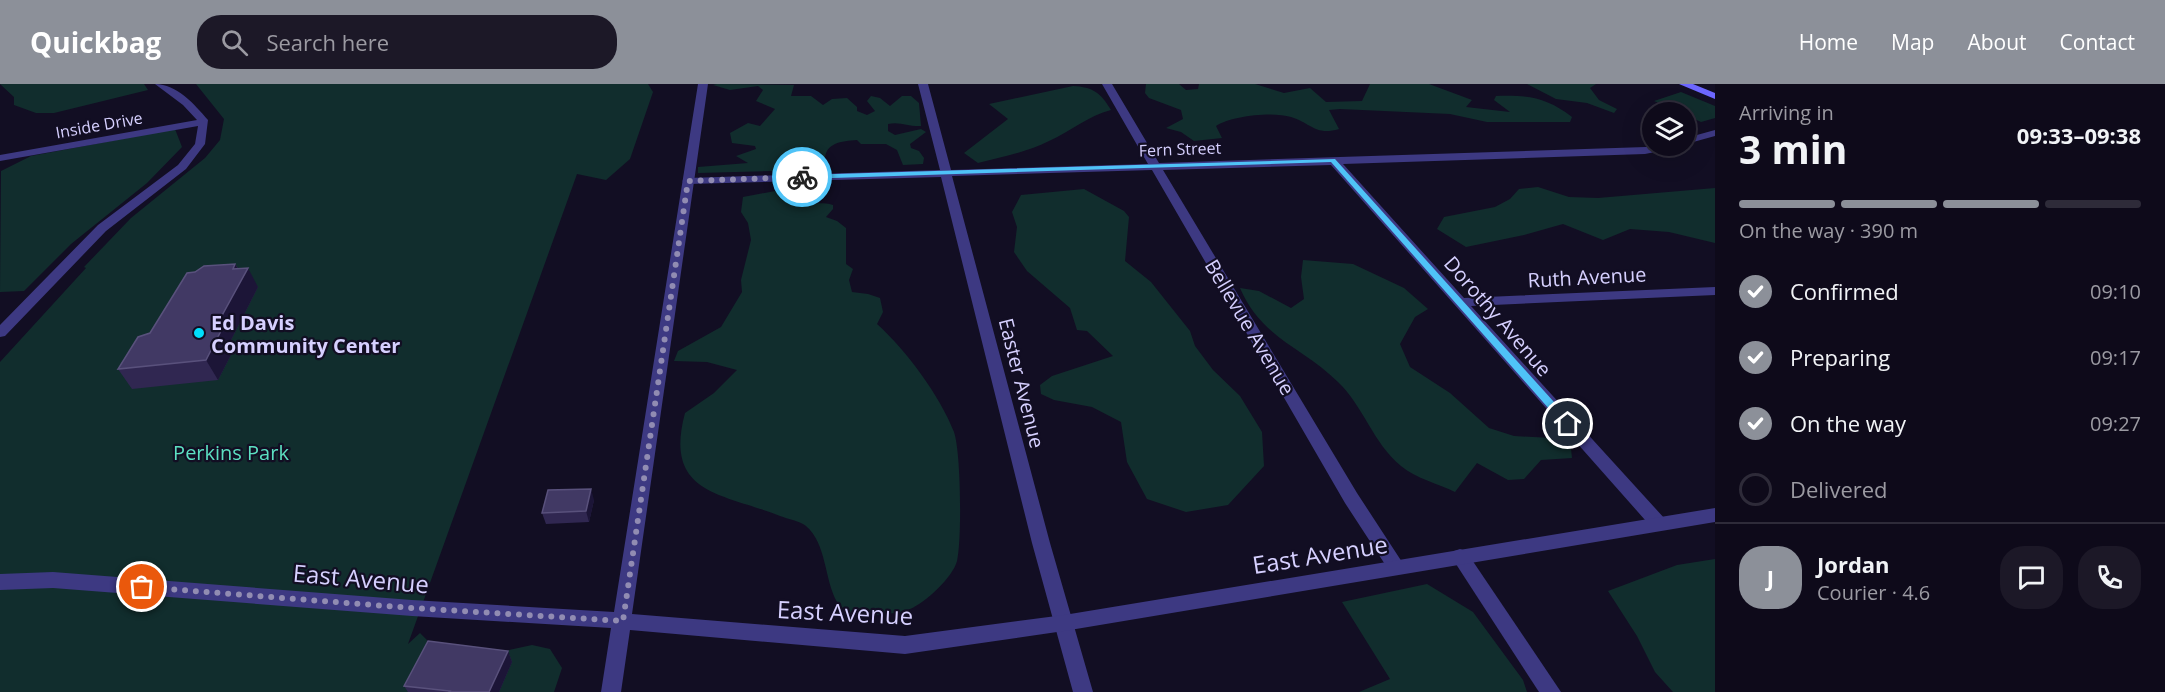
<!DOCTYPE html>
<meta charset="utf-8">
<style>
:root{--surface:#0e0a1a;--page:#1c1827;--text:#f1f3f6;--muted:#9b9aa2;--line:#2e2b39;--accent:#8c9099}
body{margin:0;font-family:"Open Sans",sans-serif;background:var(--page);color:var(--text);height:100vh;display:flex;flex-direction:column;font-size:22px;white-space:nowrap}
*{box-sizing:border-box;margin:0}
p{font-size:20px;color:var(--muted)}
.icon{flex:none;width:33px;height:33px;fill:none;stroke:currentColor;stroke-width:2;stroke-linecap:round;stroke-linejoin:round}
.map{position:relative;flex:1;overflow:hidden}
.drawer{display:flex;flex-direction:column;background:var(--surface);width:450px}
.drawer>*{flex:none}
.tools{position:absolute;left:1642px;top:18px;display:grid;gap:12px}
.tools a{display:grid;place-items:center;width:54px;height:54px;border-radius:50%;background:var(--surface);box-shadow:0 6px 24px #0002,0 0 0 2px var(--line);font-size:30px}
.pin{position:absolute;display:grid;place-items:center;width:51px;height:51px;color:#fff;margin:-26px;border:3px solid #fff;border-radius:50%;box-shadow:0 2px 6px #0007}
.courier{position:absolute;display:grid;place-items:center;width:60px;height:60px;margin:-30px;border:4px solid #4fc3f7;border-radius:50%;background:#fff;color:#222;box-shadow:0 2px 8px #0007}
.summary em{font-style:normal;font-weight:700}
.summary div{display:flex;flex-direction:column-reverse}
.summary{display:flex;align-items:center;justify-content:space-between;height:102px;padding:0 24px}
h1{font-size:39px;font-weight:700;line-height:45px}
.bar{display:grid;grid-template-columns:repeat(4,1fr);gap:9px 6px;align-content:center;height:72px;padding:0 24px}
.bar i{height:8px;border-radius:4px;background:var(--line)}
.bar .selected{background:var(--accent)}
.bar p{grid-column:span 4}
.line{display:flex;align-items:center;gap:15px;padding:0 24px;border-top:2px solid var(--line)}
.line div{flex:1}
.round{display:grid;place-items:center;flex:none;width:63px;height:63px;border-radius:24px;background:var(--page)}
ol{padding:0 24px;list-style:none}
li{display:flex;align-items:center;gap:18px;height:66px}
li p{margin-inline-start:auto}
li .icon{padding:6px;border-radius:50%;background:var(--accent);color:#fff;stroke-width:4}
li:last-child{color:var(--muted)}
li i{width:33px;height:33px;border:3px solid var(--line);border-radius:50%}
header{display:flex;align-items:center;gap:36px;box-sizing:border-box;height:84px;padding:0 30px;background:var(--accent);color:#fff}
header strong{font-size:28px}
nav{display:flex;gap:33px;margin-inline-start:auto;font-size:21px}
.search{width:420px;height:54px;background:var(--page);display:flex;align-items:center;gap:15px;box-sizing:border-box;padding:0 21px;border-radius:24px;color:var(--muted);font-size:22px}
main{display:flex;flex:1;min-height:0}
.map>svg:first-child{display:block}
.green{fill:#112d2d}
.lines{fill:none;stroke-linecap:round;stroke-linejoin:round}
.minor{fill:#3d3982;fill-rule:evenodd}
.tertiary{fill:#3d3982;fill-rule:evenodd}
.secondary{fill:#6d67ff;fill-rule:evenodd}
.wall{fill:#302751}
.shaded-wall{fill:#1c1537}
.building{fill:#413964;stroke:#59517c;stroke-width:1.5}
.route{fill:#4fc3f7}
.done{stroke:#918cb2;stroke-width:6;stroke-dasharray:0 10.8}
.poi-dot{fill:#00defb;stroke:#120e23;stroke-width:2}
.labels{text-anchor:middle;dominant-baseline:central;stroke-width:4.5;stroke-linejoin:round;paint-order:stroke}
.far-street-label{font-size:16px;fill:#d6d0ff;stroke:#120e23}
.street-label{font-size:20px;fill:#d6d0ff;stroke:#120e23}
.poi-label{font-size:20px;font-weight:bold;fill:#d6d0ff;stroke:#120e23;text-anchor:start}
.park-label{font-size:20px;fill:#5cdfc1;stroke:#120e23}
.near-street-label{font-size:24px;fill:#d6d0ff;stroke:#120e23}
</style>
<header>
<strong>Quickbag</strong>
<div class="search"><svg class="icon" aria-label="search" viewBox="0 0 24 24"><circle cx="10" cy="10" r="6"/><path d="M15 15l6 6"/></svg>Search here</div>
<nav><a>Home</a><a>Map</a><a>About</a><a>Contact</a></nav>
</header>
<main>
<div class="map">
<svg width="1715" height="608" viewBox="0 0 1715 608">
<rect width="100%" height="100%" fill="#120e23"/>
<g class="green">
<path d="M0,0H144L148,6L54,29H36L14,21V13Z"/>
<path d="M196,0H648L653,8L630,75L606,96L577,90L408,560L420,549L427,556L426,570L409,608H0V278L86,184L84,183L131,134L205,74L220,56L224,35Z"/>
<path d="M717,0L794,1L791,12H811L823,21L832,15L847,14L857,23V27L867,31L875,27L867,17L871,12L880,14L890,22L902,12H911L919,19L921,42C909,43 900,37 888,40V47L895,51L921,45L926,48L910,60L911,64L919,67L924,74L923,80L903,81L897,66L886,60H861L857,56C841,57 825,59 825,76L815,86L698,89V83L748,79L736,72L756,65L755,62L732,59L730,49L748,39L760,42L775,25L756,17L763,6L758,2L730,6L713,1Z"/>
<path d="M1146,0H1179L1186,6L1198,5L1199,0H1255L1284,9L1310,4L1326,18L1362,17L1370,0H1429L1472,16L1466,23L1510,28L1494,16L1496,12C1527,11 1546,13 1572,33L1570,38H1487L1450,30L1340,25L1329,26L1339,45C1315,52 1311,39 1291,33C1273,27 1230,32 1216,42L1222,54L1194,57L1181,48L1166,44L1183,35L1181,26L1149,14L1145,9Z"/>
<path d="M1527,0H1596L1590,4L1599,16L1617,25L1614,29L1587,19L1556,15Z"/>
<path d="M1073,2C1093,3 1101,9 1111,26C1089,31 1070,48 1049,57C1027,68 1002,73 978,79L964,69L1008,35L989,20Z"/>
<path d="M1681,8L1715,22V34L1701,38L1686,31V28H1680L1654,17Z"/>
<path d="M175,45L182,63L147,99L71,160L24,207L0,208L1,87L31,72Z"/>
<path d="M1538,103L1569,113L1598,114L1715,104V159L1669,148L1630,145L1603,156L1563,140L1524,151L1466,163L1437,145L1444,133L1495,123L1510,115L1519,105Z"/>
<path d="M786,105L794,118C807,122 819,117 833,121V125L826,133L837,137L846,144V180L853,185L849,196L852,208L868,210L880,214L883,228L877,240C906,266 940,312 954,348C961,368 962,456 957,477C953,493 925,519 910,525C896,531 870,531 855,532C849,528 841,524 837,518C824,495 827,460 806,442C800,437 788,435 780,432C723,409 663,411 685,329L714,309L737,286L707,278L674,277L678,267L721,243L742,208L741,196L751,156L748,139L741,128L743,113Z"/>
<path d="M1084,105L1124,127L1129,133L1125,177L1151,198L1190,247L1195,262L1213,286L1240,312L1262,348L1264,382L1228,421L1186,428L1147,415L1127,378L1121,338L1092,323L1054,316L1041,310L1040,301L1052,292L1113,272L1087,247L1077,246L1070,224L1027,187L1014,168L1017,143L1012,128L1021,111Z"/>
<path d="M1303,176L1353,180L1404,204L1428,225L1415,233L1400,260L1410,283L1450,309L1489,344L1514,352L1570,355L1572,374L1541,376L1524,395L1508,396L1477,379L1455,408C1439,400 1415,394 1401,382C1373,359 1364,323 1338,298C1303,263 1262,255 1240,204L1259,207L1291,224L1304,215L1301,193Z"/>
<path d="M1715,475V608H1673L1655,588L1637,552L1608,507L1677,481Z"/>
<path d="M1427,500L1473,528L1523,596L1527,608H1359L1390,595L1342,518Z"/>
<path d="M532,561L550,565L562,584L554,608H470L509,566Z"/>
</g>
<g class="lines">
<g class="minor">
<path d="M155,0C177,0 194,20 208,36L205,60L186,85L106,147L5,252L0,253V241L98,141L178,81L195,60L198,42L0,77V71L197,36L183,21Z"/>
<path d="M918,0H928L951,86L1148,80L1102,0H1112L1159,79L1676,62L1675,64L1645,70L1343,80L1464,214L1715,203V211L1471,222L1665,435L1668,440L1665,445L1659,447L1653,445L1331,81L1163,86L1357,409L1402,478L1405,483L1402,488L1396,490L1390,488L1345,419L1152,86L952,92L1050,459L1093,608H1073L1032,459L941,93L688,100L682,97L688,94L940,86Z"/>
<path d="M1715,46V52L1686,60V54Z"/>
<path d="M1460,465L1466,467L1561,608H1539L1454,477L1451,472L1454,467Z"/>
</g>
<path class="tertiary" d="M698,0H708L632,530L905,552L1064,531L1715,424V438L1064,547L905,570L630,546L621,608H601L611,544L412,532L53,504L0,506V490L53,488L412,516L614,528Z"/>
<path class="secondary" d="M1679,0H1693L1715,9V15Z"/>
</g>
<g class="wall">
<path d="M235,180L238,184L258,203L230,258L234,265L218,296L132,305L118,285L150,249L195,188Z"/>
<path d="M594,416L589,438L546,440L542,429Z"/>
<path d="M508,567L512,578L499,608H408L404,602Z"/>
</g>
<g class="shaded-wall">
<path d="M235,180L243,194L248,184L258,203L230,258L234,265L218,296L206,276L214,246L233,185Z"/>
<path d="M591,405L594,416L589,438L586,427Z"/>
<path d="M508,567L512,578L499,608H489Z"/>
</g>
<g class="building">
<path d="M235,180L233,185L248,184L214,246L222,245L206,276L118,285L138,253L150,249L187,189L195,188L204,182Z"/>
<path d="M591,405L586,427L542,429L548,406Z"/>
<path d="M428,557L508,567L489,608H449L450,607L404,602Z"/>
</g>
<path class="route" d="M1335,75L1572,338V343H1565L1331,78L802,95L798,93L802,91Z"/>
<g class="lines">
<path class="done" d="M142,503L412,524L623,537L688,97L802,93"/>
</g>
<circle class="poi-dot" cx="199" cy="249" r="6"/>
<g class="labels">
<g class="far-street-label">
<text transform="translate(99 41) rotate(-10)">Inside Drive</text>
<text transform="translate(1180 65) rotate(-2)">Fern Street</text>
</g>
<g class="street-label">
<text transform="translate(1587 193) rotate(-3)">Ruth Avenue</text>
<text transform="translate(1498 232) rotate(49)">Dorothy Avenue</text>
<text transform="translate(1250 243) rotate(59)">Bellevue Avenue</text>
<text transform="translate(1022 299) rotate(76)">Easter Avenue</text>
</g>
<g class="poi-label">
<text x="211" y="238">Ed Davis<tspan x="211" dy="23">Community Center</tspan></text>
</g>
<g class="park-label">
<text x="231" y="368">Perkins Park</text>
</g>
<g class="near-street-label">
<text transform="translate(1320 470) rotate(-9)">East Avenue</text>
<text transform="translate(361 494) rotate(5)">East Avenue</text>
<text transform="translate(845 528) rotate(3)">East Avenue</text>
</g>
</g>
</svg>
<div class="tools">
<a><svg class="icon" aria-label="layers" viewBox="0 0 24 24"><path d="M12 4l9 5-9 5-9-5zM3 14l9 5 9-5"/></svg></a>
</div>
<div class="pin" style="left:142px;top:503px;background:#ea580c"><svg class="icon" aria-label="bag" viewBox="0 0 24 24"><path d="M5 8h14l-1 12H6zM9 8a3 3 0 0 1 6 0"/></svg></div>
<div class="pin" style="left:1568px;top:340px;background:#1f2937"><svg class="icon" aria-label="home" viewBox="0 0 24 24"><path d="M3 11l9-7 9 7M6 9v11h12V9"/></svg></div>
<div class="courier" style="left:802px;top:93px"><svg class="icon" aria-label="bike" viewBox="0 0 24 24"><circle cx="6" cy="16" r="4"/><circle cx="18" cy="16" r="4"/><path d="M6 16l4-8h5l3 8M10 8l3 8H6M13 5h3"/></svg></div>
</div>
<section class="drawer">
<div class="summary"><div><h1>3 min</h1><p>Arriving in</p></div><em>09:33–09:38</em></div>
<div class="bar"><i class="selected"></i><i class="selected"></i><i class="selected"></i><i></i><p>On the way · 390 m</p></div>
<ol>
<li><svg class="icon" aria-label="check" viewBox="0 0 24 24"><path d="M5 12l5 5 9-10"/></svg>Confirmed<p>09:10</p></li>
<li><svg class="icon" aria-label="check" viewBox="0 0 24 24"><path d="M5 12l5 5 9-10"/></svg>Preparing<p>09:17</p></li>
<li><svg class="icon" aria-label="check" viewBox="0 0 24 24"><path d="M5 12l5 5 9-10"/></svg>On the way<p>09:27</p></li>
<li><i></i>Delivered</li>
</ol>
<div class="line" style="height:108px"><b class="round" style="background:var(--accent);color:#fff">J</b><div><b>Jordan</b><p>Courier · 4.6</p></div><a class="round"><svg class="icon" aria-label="chat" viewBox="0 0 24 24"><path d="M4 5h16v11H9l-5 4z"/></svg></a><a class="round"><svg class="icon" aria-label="phone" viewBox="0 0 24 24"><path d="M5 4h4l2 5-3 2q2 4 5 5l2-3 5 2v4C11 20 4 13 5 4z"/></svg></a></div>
</section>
</main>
